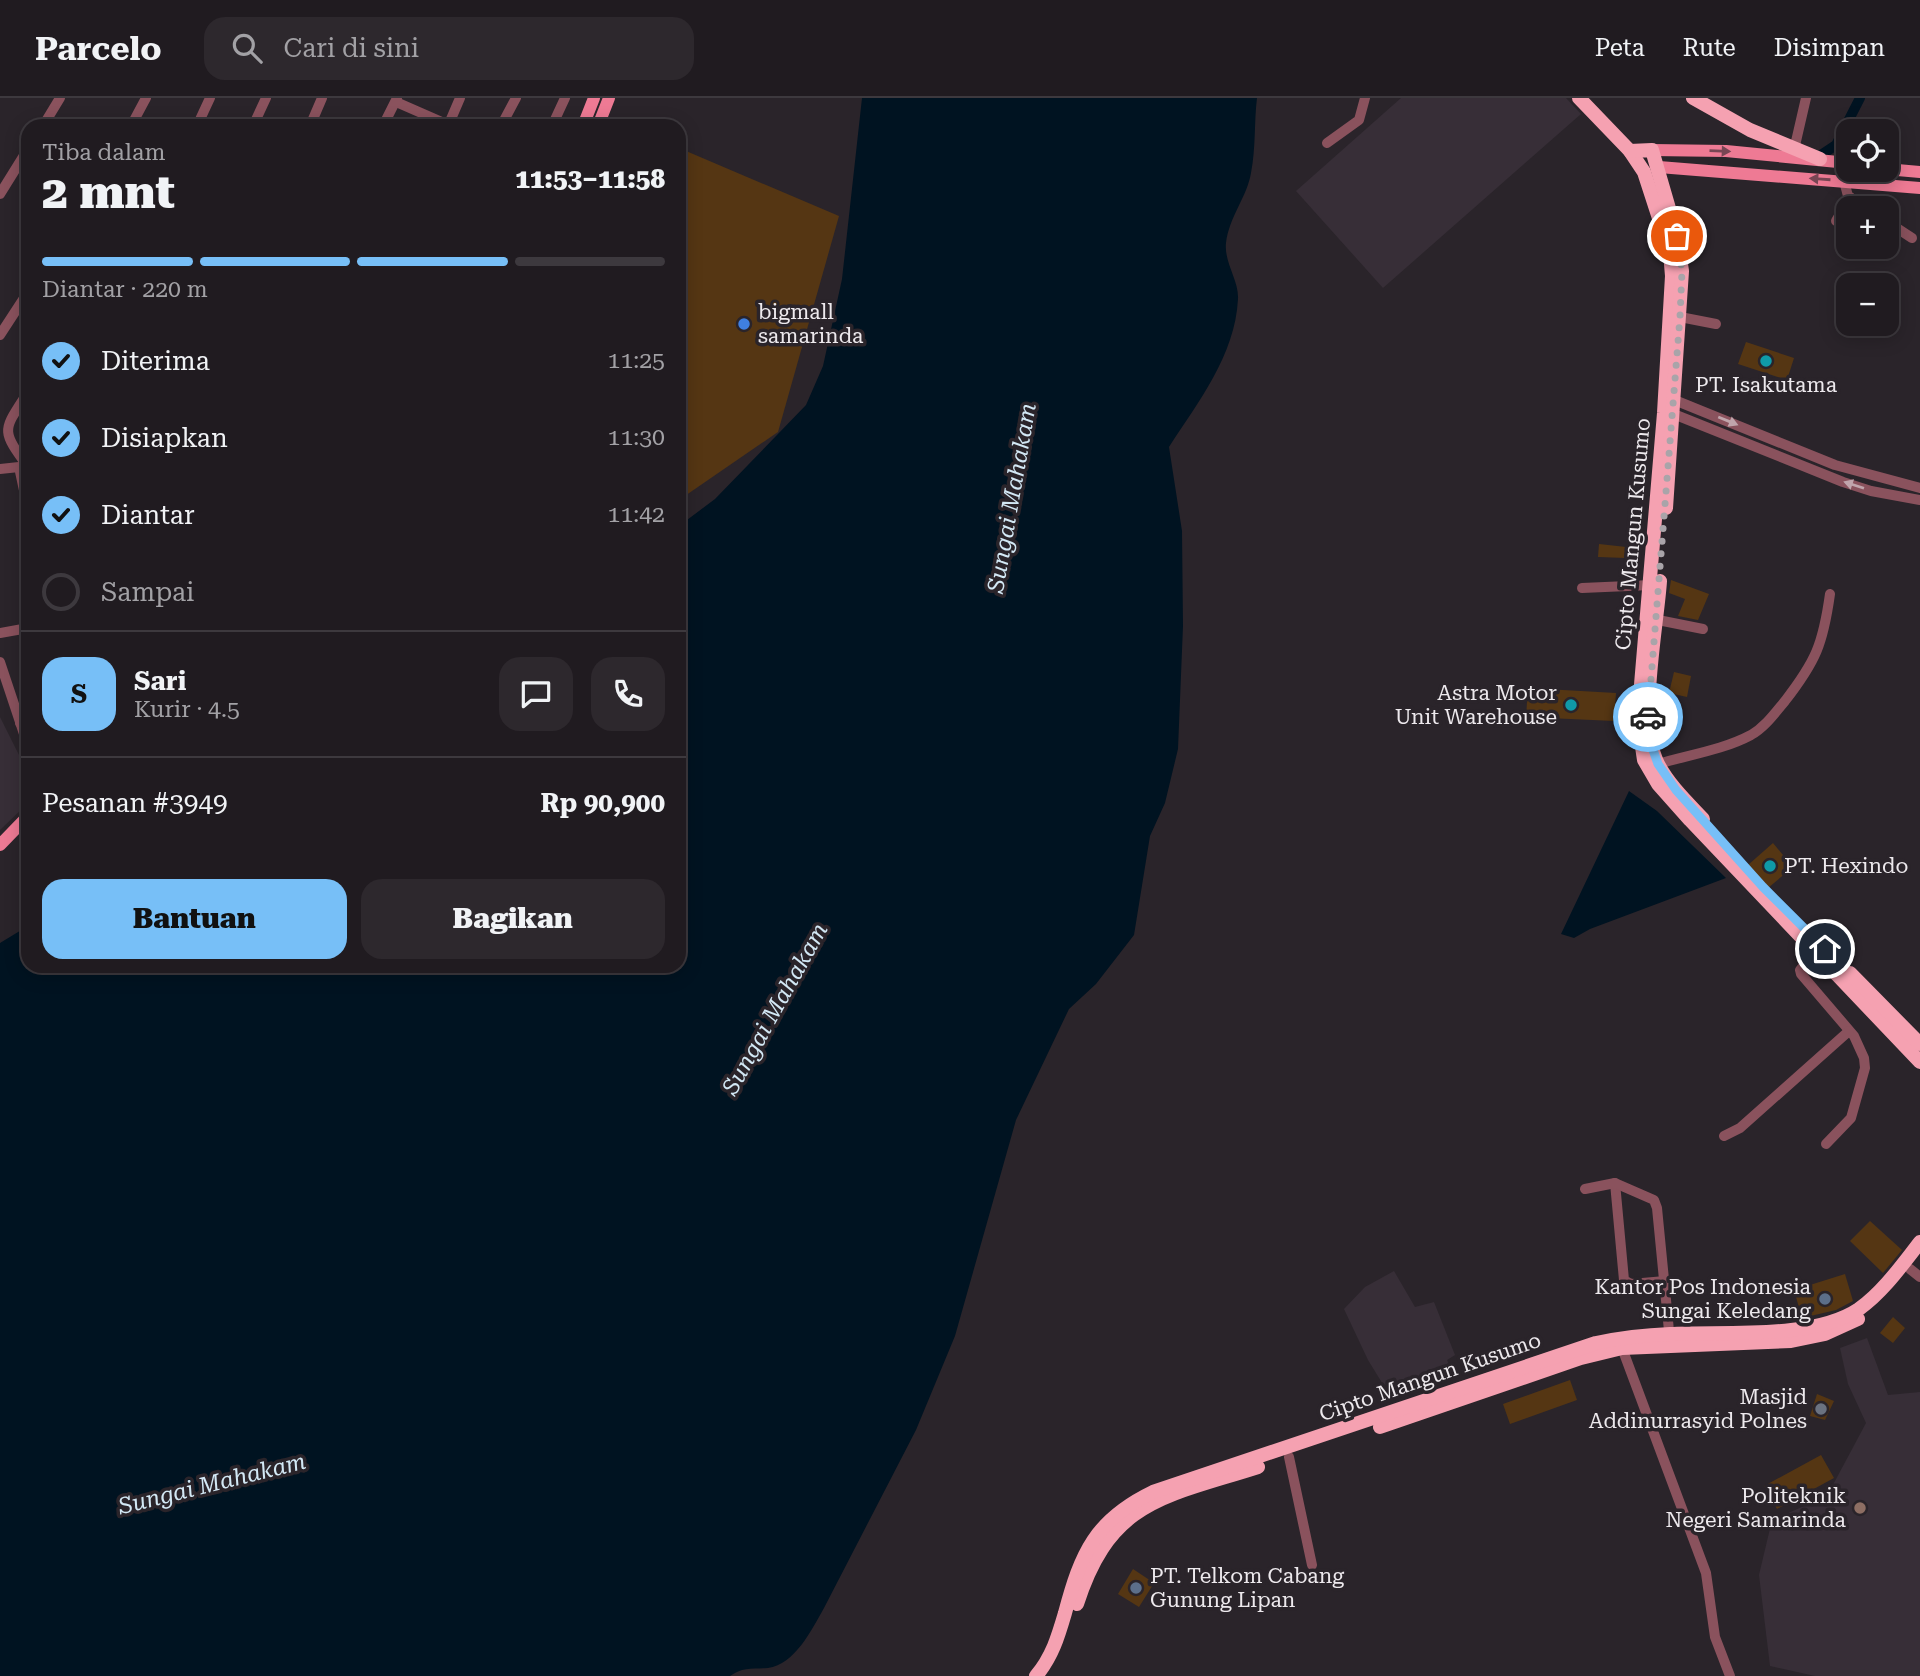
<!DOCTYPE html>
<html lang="id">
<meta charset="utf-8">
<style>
:root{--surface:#201b20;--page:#2d282d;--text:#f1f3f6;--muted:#a2a1a5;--line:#3d393e;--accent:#77bff7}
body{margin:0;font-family:"Roboto Serif",serif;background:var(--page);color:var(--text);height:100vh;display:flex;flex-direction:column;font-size:26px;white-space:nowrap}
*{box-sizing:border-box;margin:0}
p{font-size:23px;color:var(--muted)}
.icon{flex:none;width:38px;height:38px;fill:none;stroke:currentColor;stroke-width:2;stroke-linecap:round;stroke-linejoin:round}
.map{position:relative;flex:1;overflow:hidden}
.details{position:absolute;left:21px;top:21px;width:665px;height:854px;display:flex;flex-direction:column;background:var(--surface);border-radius:21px;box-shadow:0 4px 18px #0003,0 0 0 2px var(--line)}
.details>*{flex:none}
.controls{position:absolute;left:1836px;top:21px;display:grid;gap:14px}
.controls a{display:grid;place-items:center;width:63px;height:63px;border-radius:14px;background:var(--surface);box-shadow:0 4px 18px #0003,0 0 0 2px var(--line);font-size:35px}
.pin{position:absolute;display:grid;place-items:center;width:60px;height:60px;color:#fff;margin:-30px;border:4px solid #fff;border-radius:50%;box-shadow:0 2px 7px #0007}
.courier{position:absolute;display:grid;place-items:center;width:70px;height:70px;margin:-35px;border:5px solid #77bff7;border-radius:50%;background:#fff;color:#222;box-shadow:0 2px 9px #0007}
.overview em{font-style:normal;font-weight:800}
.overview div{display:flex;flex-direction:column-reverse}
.overview{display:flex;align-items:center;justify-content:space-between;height:119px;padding:0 21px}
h1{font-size:46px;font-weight:800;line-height:52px}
.bar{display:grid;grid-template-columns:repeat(4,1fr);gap:10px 7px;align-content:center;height:84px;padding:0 21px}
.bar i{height:9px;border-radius:5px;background:var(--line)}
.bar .current{background:var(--accent)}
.bar p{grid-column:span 4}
.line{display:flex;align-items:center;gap:18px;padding:0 21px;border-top:2px solid var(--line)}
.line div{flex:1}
.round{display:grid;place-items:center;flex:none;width:74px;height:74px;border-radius:21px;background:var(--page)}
ol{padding:0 21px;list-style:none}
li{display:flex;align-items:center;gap:21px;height:77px}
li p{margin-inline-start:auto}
li .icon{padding:7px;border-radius:50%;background:var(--accent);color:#111;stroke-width:4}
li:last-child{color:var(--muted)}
li i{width:38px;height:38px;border:4px solid var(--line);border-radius:50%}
.cta{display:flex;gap:14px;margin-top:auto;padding:14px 21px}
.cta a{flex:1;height:80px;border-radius:21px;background:var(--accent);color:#111;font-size:28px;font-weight:800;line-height:80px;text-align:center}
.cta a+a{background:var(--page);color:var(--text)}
header{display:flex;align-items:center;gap:42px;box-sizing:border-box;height:98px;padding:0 35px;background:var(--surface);border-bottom:2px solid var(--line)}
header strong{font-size:33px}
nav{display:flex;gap:38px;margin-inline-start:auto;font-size:24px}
.search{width:490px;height:63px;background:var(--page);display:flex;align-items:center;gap:18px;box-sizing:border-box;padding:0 24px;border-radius:21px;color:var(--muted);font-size:26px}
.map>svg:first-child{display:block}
.built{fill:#372e37}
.water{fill:#001321}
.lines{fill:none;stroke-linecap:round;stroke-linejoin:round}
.canal{stroke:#001321;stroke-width:10}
.building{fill:#553613}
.minor{stroke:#8a525d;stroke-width:10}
.major{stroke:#ee7a94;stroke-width:12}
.highway{stroke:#f5a1b1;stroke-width:14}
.oneway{fill:#784654}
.oneway2{fill:#c0a5ac}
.done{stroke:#a9a4a9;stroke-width:7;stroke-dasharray:0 12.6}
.route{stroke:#77bff7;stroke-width:9}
.shop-dot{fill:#3f7fe0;stroke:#2a242a;stroke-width:2.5}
.culture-dot{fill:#0f9aa8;stroke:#2a242a;stroke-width:2.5}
.service-dot{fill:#5c6f8a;stroke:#2a242a;stroke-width:2.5}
.worship-dot{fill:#6b7280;stroke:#2a242a;stroke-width:2.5}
.education-dot{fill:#8d6e63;stroke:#2a242a;stroke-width:2.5}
.labels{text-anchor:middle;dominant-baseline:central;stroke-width:7;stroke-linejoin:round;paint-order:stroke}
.poi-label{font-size:21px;fill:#ede9ed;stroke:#2a242a;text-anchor:end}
.street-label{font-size:21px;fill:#ede9ed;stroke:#2a242a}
.water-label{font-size:23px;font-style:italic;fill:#d3e8f5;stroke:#2a242a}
</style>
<header>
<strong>Parcelo</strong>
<div class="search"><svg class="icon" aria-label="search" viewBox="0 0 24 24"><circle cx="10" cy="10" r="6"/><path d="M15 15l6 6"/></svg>Cari di sini</div>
<nav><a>Peta</a><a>Rute</a><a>Disimpan</a></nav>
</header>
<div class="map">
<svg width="1920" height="1578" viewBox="0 0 1920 1578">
<rect width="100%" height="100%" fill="#2a242a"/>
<g class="built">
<path d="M1401,0H1566L1581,16L1383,190L1296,93Z"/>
<path d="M0,619L28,675V705L0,732Z"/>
<path d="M1394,1173L1415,1209L1434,1204L1455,1257L1447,1262L1455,1279L1392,1301L1368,1262L1344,1211L1365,1189Z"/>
<path d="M1867,1240L1888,1297L1920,1294V1578H1815L1770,1568L1759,1477L1772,1422L1827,1398L1866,1325L1848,1286L1840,1250Z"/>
</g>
<g class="water">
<path d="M862,0H1257C1254,24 1256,50 1251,75C1247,99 1229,119 1226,145C1224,165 1239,182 1238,201C1235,258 1198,304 1169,349L1182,433L1183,528L1178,651L1165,705L1150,738L1134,837L1096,886L1069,911L1016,1022L955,1238L916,1332L824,1510C811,1533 795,1566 768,1570C753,1571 742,1569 730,1578H0V845L28,828V868H679V428L715,401L806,307L823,268L842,181Z"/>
<path d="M1629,693L1657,713L1726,780L1590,831L1574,840L1561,836Z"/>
</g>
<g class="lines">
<path class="canal" d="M1818,59L1836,47L1860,0"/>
</g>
<g class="building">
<path d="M679,50L839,118L778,334L679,402Z"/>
<path d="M1746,244L1794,260L1787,282L1738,266Z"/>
<path d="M1599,446L1626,449V460L1598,459Z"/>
<path d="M1671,482L1709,496L1698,522L1678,518L1685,501L1669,495Z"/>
<path d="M1674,574L1691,578L1687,599L1669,595Z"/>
<path d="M1528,590L1616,595L1614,623L1526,619Z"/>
<path d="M1773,745L1793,769L1768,790L1748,767Z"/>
<path d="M1870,1123L1902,1152L1883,1175L1850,1143Z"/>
<path d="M1845,1176L1853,1203L1836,1212L1802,1220L1794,1192Z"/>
<path d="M1893,1219L1905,1230L1893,1245L1880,1235Z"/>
<path d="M1570,1282L1577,1302L1510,1326L1503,1306Z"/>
<path d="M1817,1296L1834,1303L1825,1322L1810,1318Z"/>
<path d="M1821,1357L1834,1380L1777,1411L1764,1388Z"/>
<path d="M1133,1471L1154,1485L1139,1509L1118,1496Z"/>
</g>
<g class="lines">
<g class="minor">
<path d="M396,4L451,28"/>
<path d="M43,28L60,0"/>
<path d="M131,28L146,0"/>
<path d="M197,28L210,0"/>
<path d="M253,28L266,0"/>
<path d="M310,28L322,0"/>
<path d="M383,28L397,0"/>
<path d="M448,28L460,0"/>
<path d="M501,28L516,0"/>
<path d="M552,28L565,0"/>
<path d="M1327,45L1359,22L1365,0"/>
<path d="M1794,52L1806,0"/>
<path d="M1844,83L1848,98L1866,110"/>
<path d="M0,96L28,51"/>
<path d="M1836,123L1850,99"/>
<path d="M1886,123L1912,140"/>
<path d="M1680,219L1716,226"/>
<path d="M0,237L28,194"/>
<path d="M28,294C3,333 0,331 28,369"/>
<path d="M1667,299L1835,367L1920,390"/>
<path d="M1666,313L1843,384L1871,393L1920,402"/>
<path d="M0,371L19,369L28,411"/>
<path d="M1582,490L1651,487"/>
<path d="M1658,522L1703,531"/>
<path d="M0,535L28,530"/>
<path d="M0,564L28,648"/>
<path d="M20,625L28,613"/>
<path d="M1658,666C1688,657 1723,652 1751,637C1765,629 1775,615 1785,603C1816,563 1823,546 1830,496"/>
<path d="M1815,853L1800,872L1801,876L1854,938L1864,960L1865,970L1851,1020L1826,1046"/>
<path d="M1724,1038L1740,1030L1849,933"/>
<path d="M1615,1085L1624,1182L1631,1186L1665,1183"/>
<path d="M1585,1091L1615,1085L1654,1102L1657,1110L1670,1243"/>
<path d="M1910,1171L1920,1179"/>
<path d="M1622,1250L1706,1475L1715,1539L1730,1578"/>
<path d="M1289,1359L1312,1467"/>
</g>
<g class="major">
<path d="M583,28L594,0"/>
<path d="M598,28L609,0"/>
<path d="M1652,52L1726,53L1848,65"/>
<path d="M1659,69L1920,90"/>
<path d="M1886,71L1920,74"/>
<path d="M0,747L28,718"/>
</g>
<g class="highway">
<path d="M1579,0L1630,53L1644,74L1670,154L1672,178L1664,315L1638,622L1644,662L1658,686L1690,722L1920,964"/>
<path d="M1693,0L1750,32L1820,61"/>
<path d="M1630,53L1652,52L1677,138L1682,173L1666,410"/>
<path d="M1660,483C1657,529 1637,626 1658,666C1669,687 1687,704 1703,721"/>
<path d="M1850,875L1920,946"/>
<path d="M1380,1329L1581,1260L1622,1250L1791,1243L1825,1236L1858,1221"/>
<path d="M1077,1506C1110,1402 1164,1399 1258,1369"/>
<path d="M1036,1578C1052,1559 1058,1539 1065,1515C1081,1455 1095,1422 1153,1394L1596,1245C1620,1240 1645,1237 1670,1236C1724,1233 1813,1242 1859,1211C1883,1194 1902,1167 1920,1144"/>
</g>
</g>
<defs><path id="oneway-solid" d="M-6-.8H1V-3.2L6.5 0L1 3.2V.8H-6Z" transform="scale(1.75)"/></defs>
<g class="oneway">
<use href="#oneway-solid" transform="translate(1720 53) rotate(2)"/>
<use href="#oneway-solid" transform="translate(1820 81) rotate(-176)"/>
</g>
<g class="oneway2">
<use href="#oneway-solid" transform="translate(1728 323) rotate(22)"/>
<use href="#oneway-solid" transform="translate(1854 387) rotate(-162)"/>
</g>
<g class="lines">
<path class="done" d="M1648,619L1680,219L1682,173L1677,138"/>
<path class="route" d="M1648,619L1652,649L1658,666L1676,692L1763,789L1825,851"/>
</g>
<circle class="shop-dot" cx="744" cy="226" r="7"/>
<g class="culture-dot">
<circle cx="1766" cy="263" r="7"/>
<circle cx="1571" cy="607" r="7"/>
<circle cx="1770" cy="768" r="7"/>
</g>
<g class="service-dot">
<circle cx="1825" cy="1201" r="7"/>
<circle cx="1136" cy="1490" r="7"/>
</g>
<circle class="worship-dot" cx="1821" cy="1311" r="7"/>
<circle class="education-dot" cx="1860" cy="1410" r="7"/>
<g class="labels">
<g class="poi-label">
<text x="758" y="214" text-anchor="start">bigmall<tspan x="758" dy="24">samarinda</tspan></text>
<text x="1766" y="287" text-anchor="middle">PT. Isakutama</text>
<text x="1557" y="595">Astra Motor<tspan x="1557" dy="24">Unit Warehouse</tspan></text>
<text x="1784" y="768" text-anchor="start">PT. Hexindo</text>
<text x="1811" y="1189">Kantor Pos Indonesia<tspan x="1811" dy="24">Sungai Keledang</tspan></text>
<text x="1807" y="1299">Masjid<tspan x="1807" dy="24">Addinurrasyid Polnes</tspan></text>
<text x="1846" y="1398">Politeknik<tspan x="1846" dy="24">Negeri Samarinda</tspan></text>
<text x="1150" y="1478" text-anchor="start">PT. Telkom Cabang<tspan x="1150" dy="24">Gunung Lipan</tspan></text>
</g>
<g class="street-label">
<text transform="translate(1633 436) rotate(-85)">Cipto Mangun Kusumo</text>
<text transform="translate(1430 1279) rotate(-19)">Cipto Mangun Kusumo</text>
</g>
<g class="water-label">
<text transform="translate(1012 400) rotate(-80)">Sungai Mahakam</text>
<text transform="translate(775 911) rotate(-61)">Sungai Mahakam</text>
<text transform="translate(212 1386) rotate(-14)">Sungai Mahakam</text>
</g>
</g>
</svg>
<div class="controls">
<a><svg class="icon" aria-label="locate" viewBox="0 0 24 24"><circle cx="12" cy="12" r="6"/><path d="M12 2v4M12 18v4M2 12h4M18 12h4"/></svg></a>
<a>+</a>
<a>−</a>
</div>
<div class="pin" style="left:1677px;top:138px;background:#ea580c"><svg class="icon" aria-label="bag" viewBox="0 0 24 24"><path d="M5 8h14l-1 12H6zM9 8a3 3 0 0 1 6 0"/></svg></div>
<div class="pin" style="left:1825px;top:851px;background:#1f2937"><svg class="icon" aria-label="home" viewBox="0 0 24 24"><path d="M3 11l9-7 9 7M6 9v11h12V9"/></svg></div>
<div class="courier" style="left:1648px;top:619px"><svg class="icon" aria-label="car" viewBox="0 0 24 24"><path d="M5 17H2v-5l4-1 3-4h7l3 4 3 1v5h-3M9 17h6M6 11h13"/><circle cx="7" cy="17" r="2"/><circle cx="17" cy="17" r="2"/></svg></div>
<section class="details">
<div class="overview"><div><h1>2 mnt</h1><p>Tiba dalam</p></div><em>11:53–11:58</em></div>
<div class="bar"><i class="current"></i><i class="current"></i><i class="current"></i><i></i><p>Diantar · 220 m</p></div>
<ol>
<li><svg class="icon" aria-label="check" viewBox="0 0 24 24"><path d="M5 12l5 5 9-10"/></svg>Diterima<p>11:25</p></li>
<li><svg class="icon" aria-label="check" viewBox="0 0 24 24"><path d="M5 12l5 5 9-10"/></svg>Disiapkan<p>11:30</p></li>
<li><svg class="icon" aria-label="check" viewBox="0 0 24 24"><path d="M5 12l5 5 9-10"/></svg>Diantar<p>11:42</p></li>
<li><i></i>Sampai</li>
</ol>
<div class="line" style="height:126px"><b class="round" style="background:var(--accent);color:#111">S</b><div><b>Sari</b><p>Kurir · 4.5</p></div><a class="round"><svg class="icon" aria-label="chat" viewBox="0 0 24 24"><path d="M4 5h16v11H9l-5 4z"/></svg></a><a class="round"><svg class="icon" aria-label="phone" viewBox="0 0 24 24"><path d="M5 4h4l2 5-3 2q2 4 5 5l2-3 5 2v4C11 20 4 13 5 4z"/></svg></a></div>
<div class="line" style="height:91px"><div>Pesanan #3949</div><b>Rp 90,900</b></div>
<div class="cta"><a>Bantuan</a><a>Bagikan</a></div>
</section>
</div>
